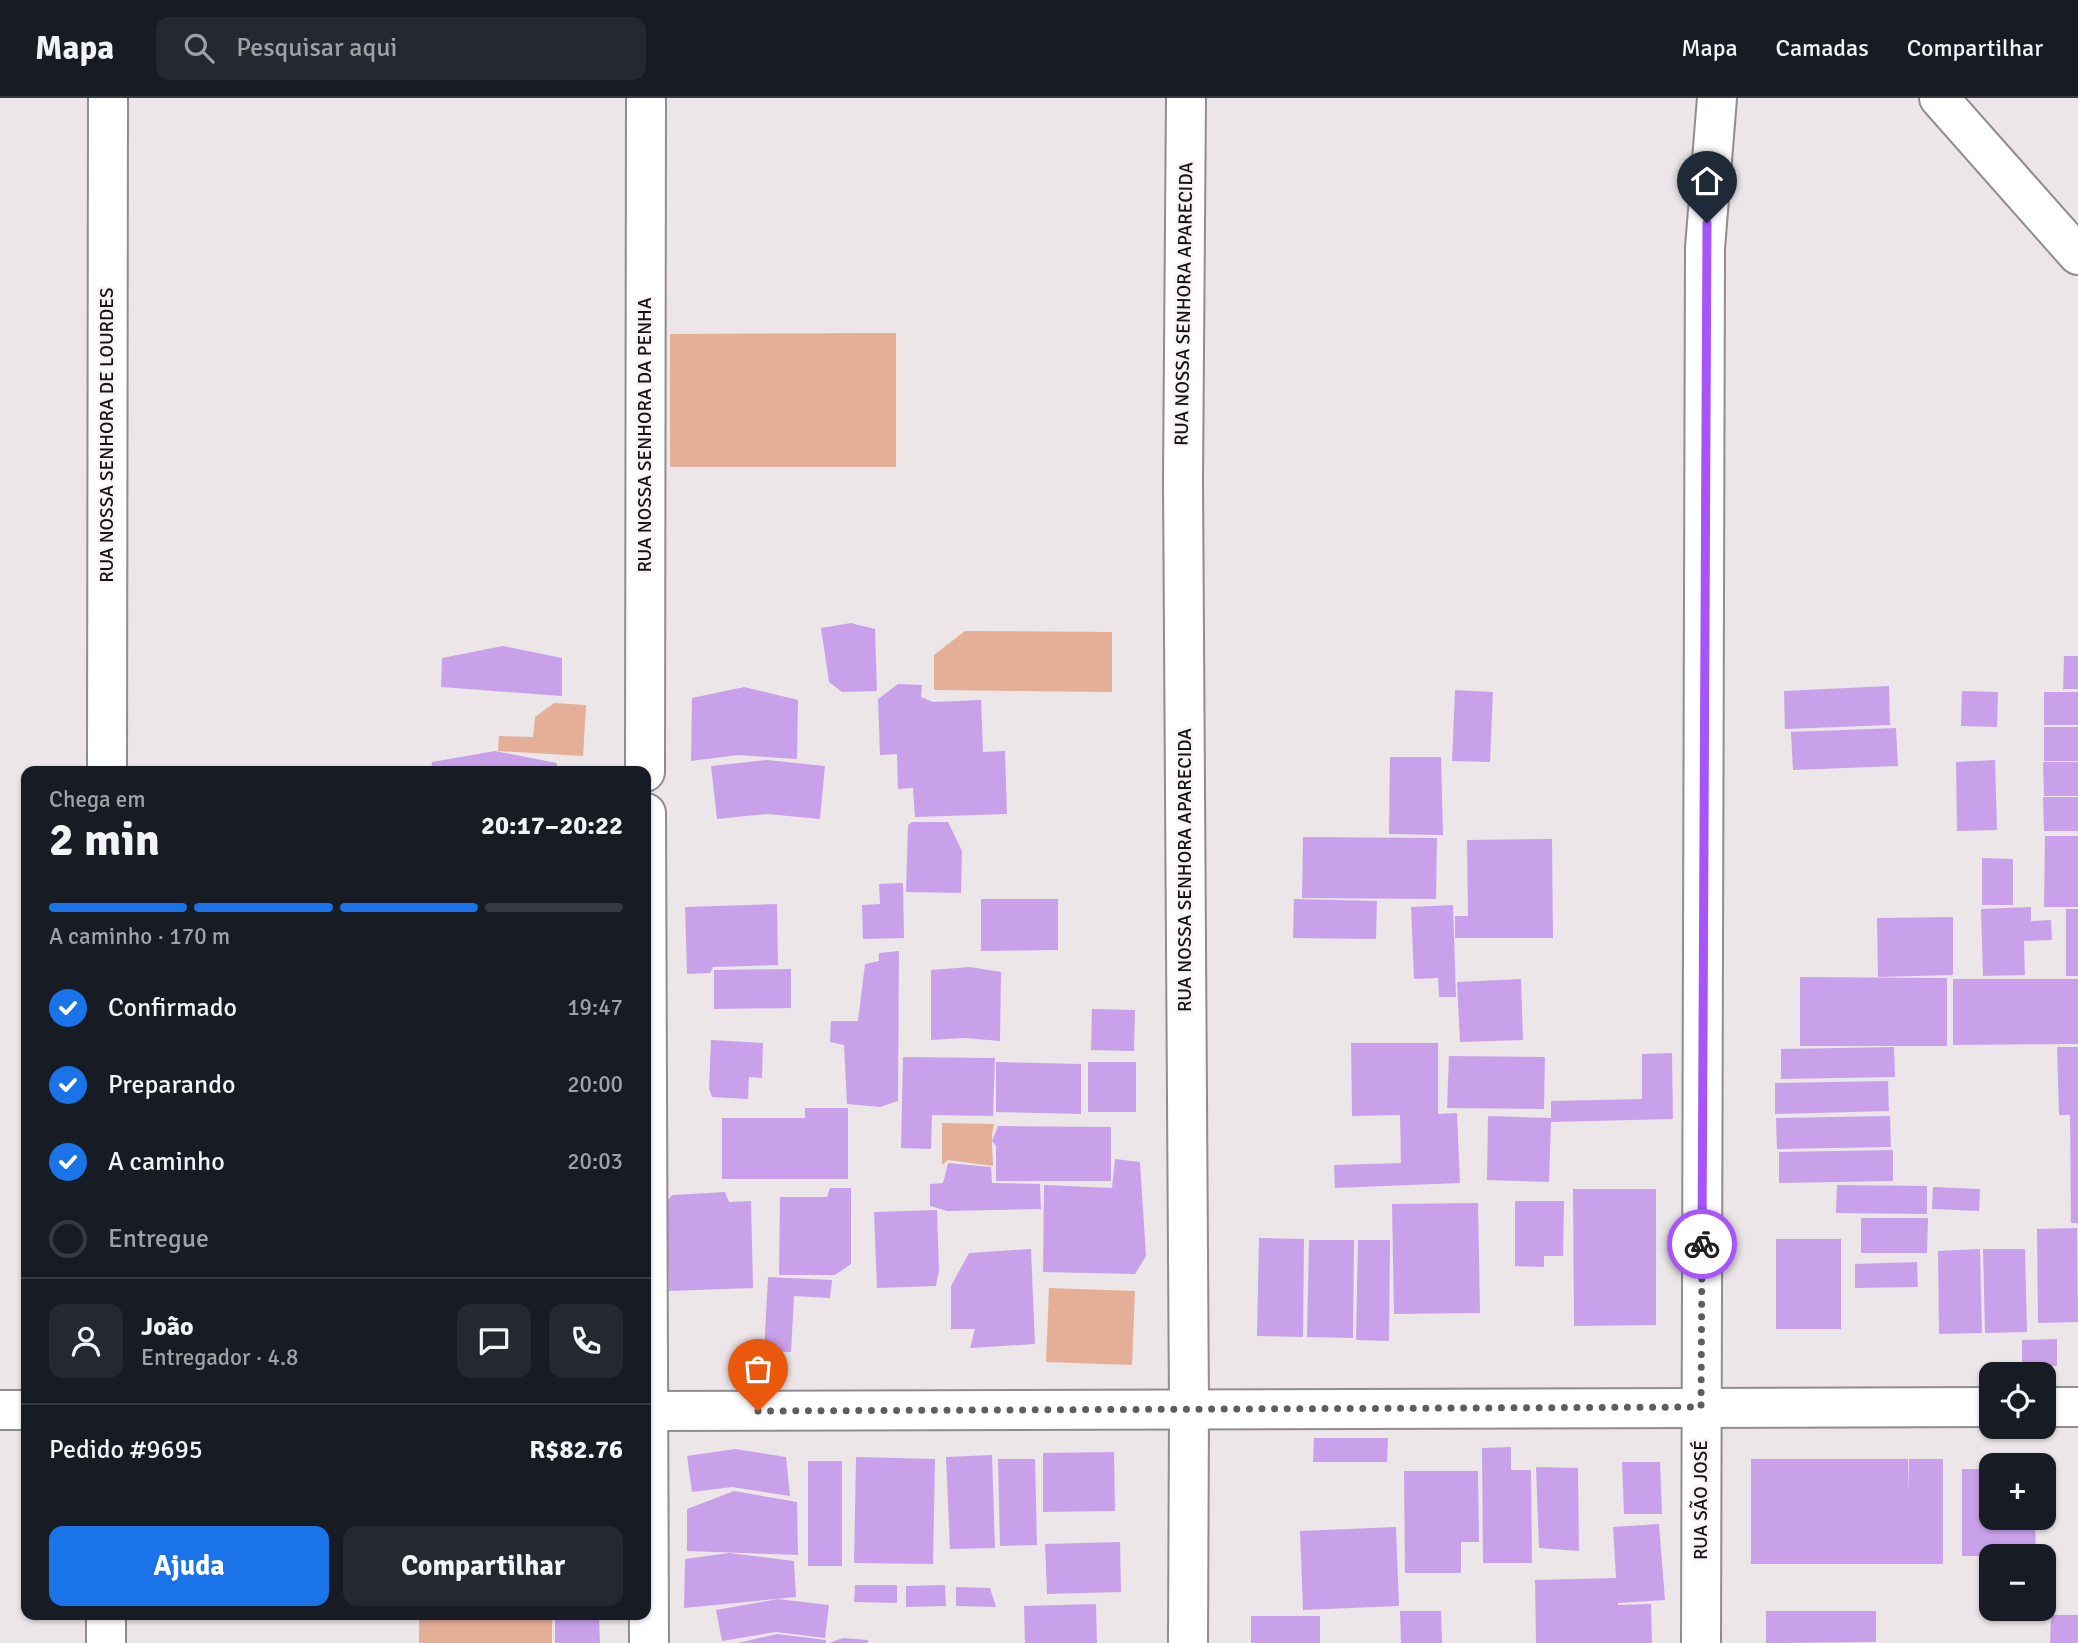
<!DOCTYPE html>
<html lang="pt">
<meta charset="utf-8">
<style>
:root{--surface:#171b24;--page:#242831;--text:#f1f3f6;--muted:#9ea1a6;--line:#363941;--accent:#1a73e8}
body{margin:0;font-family:Signika,sans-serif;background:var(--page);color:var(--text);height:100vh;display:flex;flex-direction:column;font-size:26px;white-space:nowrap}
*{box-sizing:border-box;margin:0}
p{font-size:23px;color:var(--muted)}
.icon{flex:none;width:38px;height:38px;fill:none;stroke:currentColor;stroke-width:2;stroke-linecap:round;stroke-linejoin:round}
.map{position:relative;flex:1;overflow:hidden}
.panel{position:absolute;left:21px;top:668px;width:630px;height:854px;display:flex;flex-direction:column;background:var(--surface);border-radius:14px;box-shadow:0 2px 5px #0004}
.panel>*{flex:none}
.buttons{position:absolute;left:1979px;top:1264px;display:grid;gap:14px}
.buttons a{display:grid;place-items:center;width:77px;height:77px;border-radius:14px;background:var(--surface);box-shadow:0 2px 5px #0004;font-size:35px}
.pin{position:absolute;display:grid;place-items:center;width:60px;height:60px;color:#fff;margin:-72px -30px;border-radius:50% 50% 50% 0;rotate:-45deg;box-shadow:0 0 7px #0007}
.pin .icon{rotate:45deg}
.courier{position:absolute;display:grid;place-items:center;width:70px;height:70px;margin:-35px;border:5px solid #a855f7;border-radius:50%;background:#fff;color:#222;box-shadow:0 2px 9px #0007}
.headline em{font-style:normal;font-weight:700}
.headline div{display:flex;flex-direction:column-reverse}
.headline{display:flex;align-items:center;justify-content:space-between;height:119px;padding:0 28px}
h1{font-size:46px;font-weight:700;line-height:52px}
.bar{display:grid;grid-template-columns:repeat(4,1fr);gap:10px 7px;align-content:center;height:84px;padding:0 28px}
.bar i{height:9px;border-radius:5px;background:var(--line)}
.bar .on{background:var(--accent)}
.bar p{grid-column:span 4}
.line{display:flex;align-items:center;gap:18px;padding:0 28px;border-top:2px solid var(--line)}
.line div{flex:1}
.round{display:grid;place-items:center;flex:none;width:74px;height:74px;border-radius:14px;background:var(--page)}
ol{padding:0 28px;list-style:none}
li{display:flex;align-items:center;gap:21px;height:77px}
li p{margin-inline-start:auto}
li .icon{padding:7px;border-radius:50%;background:var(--accent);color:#fff;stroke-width:4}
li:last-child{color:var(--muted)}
li i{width:38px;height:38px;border:4px solid var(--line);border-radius:50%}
.button{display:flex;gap:14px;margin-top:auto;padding:14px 28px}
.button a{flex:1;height:80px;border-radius:14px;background:var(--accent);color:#fff;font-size:28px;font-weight:700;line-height:80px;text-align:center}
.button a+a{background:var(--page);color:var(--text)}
header{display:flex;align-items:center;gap:42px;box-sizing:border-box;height:98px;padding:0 35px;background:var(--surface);border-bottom:2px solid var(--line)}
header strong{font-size:33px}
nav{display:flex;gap:38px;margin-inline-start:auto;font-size:24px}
.search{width:490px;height:63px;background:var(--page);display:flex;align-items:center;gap:18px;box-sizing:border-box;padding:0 24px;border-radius:14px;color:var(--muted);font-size:26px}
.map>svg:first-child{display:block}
.green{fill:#e5af97}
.building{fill:#c9a1eb}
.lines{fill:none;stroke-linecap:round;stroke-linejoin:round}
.minor-casing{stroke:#918c8f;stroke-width:42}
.minor{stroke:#fff;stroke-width:38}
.done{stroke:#605d5f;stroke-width:7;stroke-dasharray:0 12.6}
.route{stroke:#a855f7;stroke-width:9}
.labels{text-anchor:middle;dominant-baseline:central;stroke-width:5;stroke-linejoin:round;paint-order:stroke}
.street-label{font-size:19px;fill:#151314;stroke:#f9f3f7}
</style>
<header>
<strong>Mapa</strong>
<div class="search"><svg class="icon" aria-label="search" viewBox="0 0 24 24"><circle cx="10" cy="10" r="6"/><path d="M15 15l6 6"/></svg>Pesquisar aqui</div>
<nav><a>Mapa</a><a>Camadas</a><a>Compartilhar</a></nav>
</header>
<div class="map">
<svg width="2078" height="1545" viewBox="0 0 2078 1545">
<rect width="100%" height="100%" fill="#ece6e9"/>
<g class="green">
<path d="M896,235V369H670V236Z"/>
<path d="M965,533L1112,534V594L934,592V557Z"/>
<path d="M554,605L586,607L583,658L498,653L499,638L533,639L535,619Z"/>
<path d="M942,1025L994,1026C990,1041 993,1052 993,1068L948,1062L942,1067Z"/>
<path d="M1049,1190L1135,1193L1132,1267L1046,1264Z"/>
<path d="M552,1518V1545H419V1519Z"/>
</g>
<g class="building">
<path d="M851,525L875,531L877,593L842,594L829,584L821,530Z"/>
<path d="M503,548L562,560V598L441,589L442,560Z"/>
<path d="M2064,558H2078V591H2063Z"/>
<path d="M898,586L922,587L921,599L933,604L981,602L983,654L1005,653L1007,716L915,719L913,690L898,691L897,656L880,657L878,601Z"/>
<path d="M1889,588L1890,627L1785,631L1784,593Z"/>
<path d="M744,589L798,602L797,661L738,657L691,663L692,600Z"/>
<path d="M1455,592L1493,594L1490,664L1452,663Z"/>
<path d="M1962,593L1998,594L1997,629L1961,628Z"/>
<rect x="2044" y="594" width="34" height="33"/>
<rect x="2044" y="629" width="34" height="34"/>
<path d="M1896,630L1898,668L1793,672L1791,634Z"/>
<path d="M495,653L557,665L556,674H431L432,664Z"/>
<path d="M1390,659H1441L1443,737L1389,736Z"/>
<path d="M767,662L825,668L820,721L767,716L717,721L711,668Z"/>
<path d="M1995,662L1997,732L1957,733L1956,664Z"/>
<path d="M2043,664H2078V698H2044Z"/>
<path d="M2043,699H2078V733H2044Z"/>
<path d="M912,724H948L962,753L961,795L906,794L908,727Z"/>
<path d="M2045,738H2078V809H2044Z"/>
<path d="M1303,739L1437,740L1436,801L1302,800Z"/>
<path d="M1552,741L1553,840H1455V818H1468L1467,742Z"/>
<path d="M1982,760L2013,761V807H1982Z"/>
<path d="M903,785L904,840L863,841L862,807L880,806L879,786Z"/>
<path d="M981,801H1058V852L981,853Z"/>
<path d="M1294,801L1377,803L1376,841L1293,840Z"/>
<path d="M777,806L778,867L713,869L710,875L687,876L685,809Z"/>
<path d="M1453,807L1456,899H1439L1438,880L1414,881L1411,809Z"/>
<path d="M2031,809V823L2051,822L2052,842L2024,843L2025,877L1983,878L1981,811Z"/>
<rect x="2066" y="811" width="12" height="67"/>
<path d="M1953,819V877L1878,879L1877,820Z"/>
<path d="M899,853L898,1003L880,1009L847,1006L844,947L830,944L831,923H858L865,866L879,863V855Z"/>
<path d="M970,869L1001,874L1000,943L965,940L931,942V872Z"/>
<path d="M791,871V910L714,911V872Z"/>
<path d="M1800,879L1947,880V948H1800Z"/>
<path d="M1521,881L1523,942L1460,944L1457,884Z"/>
<path d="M1953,881H2078V946L1953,947Z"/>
<path d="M1092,911L1135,912L1134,953L1091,952Z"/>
<path d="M711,942L763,945L762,980L749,979L748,1001L712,999L709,990Z"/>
<path d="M1351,945H1438V1016L1457,1015L1460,1085L1335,1090L1334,1067L1401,1065L1400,1017L1352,1018Z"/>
<path d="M1894,949L1895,979L1781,981V951Z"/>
<path d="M2057,949H2078V1125H2071L2070,1017H2059Z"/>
<path d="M1672,955L1673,1021L1551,1024L1549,1084L1487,1082L1488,1018L1551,1020V1003L1642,1001V956Z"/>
<path d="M1449,958L1545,959L1544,1011L1447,1010Z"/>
<path d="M903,959L995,960L993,1018L932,1017L931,1051L901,1050Z"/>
<path d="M996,964L1081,966V1016L996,1014Z"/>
<rect x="1088" y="964" width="48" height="50"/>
<path d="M1888,983L1889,1013L1775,1016V985Z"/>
<path d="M805,1010H848V1081H722V1020H805Z"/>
<path d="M1890,1018L1891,1049L1777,1051L1776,1020Z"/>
<path d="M998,1028L1111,1029V1083H996V1048L992,1043Z"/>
<path d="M1893,1052V1083L1779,1085V1054Z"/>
<path d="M1115,1061L1140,1064L1146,1158L1135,1176L1043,1174L1044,1087L1112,1090Z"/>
<path d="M948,1065L991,1069L992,1085L1040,1086L1041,1111L947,1113L930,1108V1086L943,1085Z"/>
<path d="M1837,1087L1927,1088V1116L1836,1115Z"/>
<path d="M1933,1089L1980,1091L1979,1113L1932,1111Z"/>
<path d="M830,1090H851V1166L835,1177H779L780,1099H827Z"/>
<path d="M1573,1091H1656V1227L1574,1228Z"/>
<path d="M725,1094L729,1104L751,1103L753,1190L669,1193L666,1105L672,1097Z"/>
<path d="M1515,1103H1564L1563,1158H1544V1169L1515,1168Z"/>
<path d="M1478,1105L1480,1215L1394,1216L1392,1106Z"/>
<path d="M937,1112L939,1173L936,1188L877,1190L874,1114Z"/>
<path d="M1861,1120H1928L1927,1155H1861Z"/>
<path d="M2077,1130L2078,1224L2038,1225L2037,1131Z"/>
<path d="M1259,1140L1304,1141L1303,1239L1257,1238Z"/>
<rect x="1776" y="1141" width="65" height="90"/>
<path d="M1309,1142H1354L1353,1240L1307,1239Z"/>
<path d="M1358,1142H1390L1389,1243L1356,1242Z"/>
<path d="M1031,1151L1035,1246L970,1250L975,1231H951V1188L969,1155Z"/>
<path d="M1980,1151L1982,1235L1939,1236L1938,1153Z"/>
<path d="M1983,1151H2025L2027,1234L1985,1235Z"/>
<path d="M1917,1164L1918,1189L1855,1190V1166Z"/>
<path d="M768,1179L832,1182L830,1200L794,1198L791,1254L764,1253Z"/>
<path d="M2057,1241V1268H2022V1242Z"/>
<path d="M1314,1340H1388L1387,1364H1313Z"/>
<path d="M1511,1349V1372H1531L1532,1465H1483L1482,1350Z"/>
<path d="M735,1351L786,1359L790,1398L732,1389L692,1394L687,1358Z"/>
<path d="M1114,1354L1115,1413L1043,1414V1355Z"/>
<path d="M992,1357L995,1450L950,1451L946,1359Z"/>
<path d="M856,1359L935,1361L933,1466L854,1465Z"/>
<path d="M998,1361H1035L1037,1447L1000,1448Z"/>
<path d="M1751,1361H1908L1909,1395V1361H1943V1466H1751Z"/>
<rect x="808" y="1363" width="34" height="105"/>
<path d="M1622,1364H1660L1662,1416H1624Z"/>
<path d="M1536,1369L1578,1370L1579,1453L1539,1450Z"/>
<path d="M1962,1371H1992V1419H2035L2036,1458H1962Z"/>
<path d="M1404,1373H1478L1479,1444H1461V1475H1405Z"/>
<path d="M734,1393L797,1404L798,1457L687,1453V1411Z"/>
<path d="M1659,1426L1665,1502L1618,1505V1507L1651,1506L1652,1545H1536L1535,1482L1616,1480L1613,1429Z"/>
<path d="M1396,1429L1399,1508L1303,1512L1300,1433Z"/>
<path d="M1120,1444L1121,1494L1047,1496L1045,1446Z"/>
<path d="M729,1455L794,1463L796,1499L684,1510L685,1461Z"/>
<path d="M855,1487H897V1505L854,1504Z"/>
<path d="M945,1487L946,1508L906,1509V1488Z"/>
<path d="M956,1489L990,1490L996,1509L956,1508Z"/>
<path d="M778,1501L829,1507L825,1540L776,1534L722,1543L716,1512Z"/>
<path d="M1096,1506L1097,1545H1025L1024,1508Z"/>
<path d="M1400,1513H1441L1442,1545H1401Z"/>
<path d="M1766,1513H1876V1544L1766,1545Z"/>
<path d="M555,1517H599L600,1545H555Z"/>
<path d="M2051,1517H2078V1545H2050Z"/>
<rect x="1251" y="1518" width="69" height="27"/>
<path d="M777,1536L826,1542V1545H738Z"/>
<path d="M843,1540L868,1542V1545H829Z"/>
</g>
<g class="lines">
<defs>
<g id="minor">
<path d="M1186,0L1183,381L1189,1311L1188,1545"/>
<path d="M1939,0L2078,157"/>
<path d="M107,674L108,0"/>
<path d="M645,674L646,0"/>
<path d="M646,715L649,1545"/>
<path d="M2044,1309H2078"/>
<path d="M0,1312H26"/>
<path d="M646,1313L1992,1309"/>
<path d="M106,1545V1517"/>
<path d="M1701,1545L1705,150L1717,0"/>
</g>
</defs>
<use href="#minor" class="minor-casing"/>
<use href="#minor" class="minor"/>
</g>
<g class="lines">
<path class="done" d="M758,1313L1701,1309L1702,1146"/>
<path class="route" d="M1702,1146L1707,125"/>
</g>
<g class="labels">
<g class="street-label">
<text transform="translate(1184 206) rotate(-89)">RUA NOSSA SENHORA APARECIDA</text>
<text transform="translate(107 337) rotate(-90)">RUA NOSSA SENHORA DE LOURDES</text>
<text transform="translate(645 337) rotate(-90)">RUA NOSSA SENHORA DA PENHA</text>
<text transform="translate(1185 772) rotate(-90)">RUA NOSSA SENHORA APARECIDA</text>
<text transform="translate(1701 1402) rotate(-90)">RUA SÃO JOSÉ</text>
</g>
</g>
</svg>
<div class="buttons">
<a><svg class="icon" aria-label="locate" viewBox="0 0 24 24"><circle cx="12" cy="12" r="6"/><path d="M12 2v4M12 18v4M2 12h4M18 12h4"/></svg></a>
<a>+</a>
<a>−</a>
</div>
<div class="pin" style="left:758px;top:1313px;background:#ea580c"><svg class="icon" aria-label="bag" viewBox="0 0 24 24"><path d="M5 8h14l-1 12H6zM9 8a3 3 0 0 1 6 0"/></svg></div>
<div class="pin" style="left:1707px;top:125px;background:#1f2937"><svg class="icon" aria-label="home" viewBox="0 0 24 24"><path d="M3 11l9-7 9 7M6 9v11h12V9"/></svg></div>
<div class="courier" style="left:1702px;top:1146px"><svg class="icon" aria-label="bike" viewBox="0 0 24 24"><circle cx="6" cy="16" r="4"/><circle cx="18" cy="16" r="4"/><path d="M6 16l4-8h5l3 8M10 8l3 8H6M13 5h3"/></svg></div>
<section class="panel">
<div class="headline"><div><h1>2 min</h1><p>Chega em</p></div><em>20:17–20:22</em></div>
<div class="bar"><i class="on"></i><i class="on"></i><i class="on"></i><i></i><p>A caminho · 170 m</p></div>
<ol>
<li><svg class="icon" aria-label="check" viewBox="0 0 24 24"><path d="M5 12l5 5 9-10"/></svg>Confirmado<p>19:47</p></li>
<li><svg class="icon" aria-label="check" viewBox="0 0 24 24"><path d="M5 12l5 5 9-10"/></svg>Preparando<p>20:00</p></li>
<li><svg class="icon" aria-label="check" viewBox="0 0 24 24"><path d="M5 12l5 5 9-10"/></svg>A caminho<p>20:03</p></li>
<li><i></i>Entregue</li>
</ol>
<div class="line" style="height:126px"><a class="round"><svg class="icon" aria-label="person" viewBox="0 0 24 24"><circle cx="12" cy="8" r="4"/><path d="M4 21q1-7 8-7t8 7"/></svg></a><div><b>João</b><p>Entregador · 4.8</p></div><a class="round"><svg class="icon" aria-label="chat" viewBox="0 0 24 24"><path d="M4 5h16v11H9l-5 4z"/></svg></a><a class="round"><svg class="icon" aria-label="phone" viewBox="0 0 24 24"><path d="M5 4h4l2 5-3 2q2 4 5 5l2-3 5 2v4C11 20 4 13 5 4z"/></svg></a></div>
<div class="line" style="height:91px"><div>Pedido #9695</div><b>R$82.76</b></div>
<div class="button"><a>Ajuda</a><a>Compartilhar</a></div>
</section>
</div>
